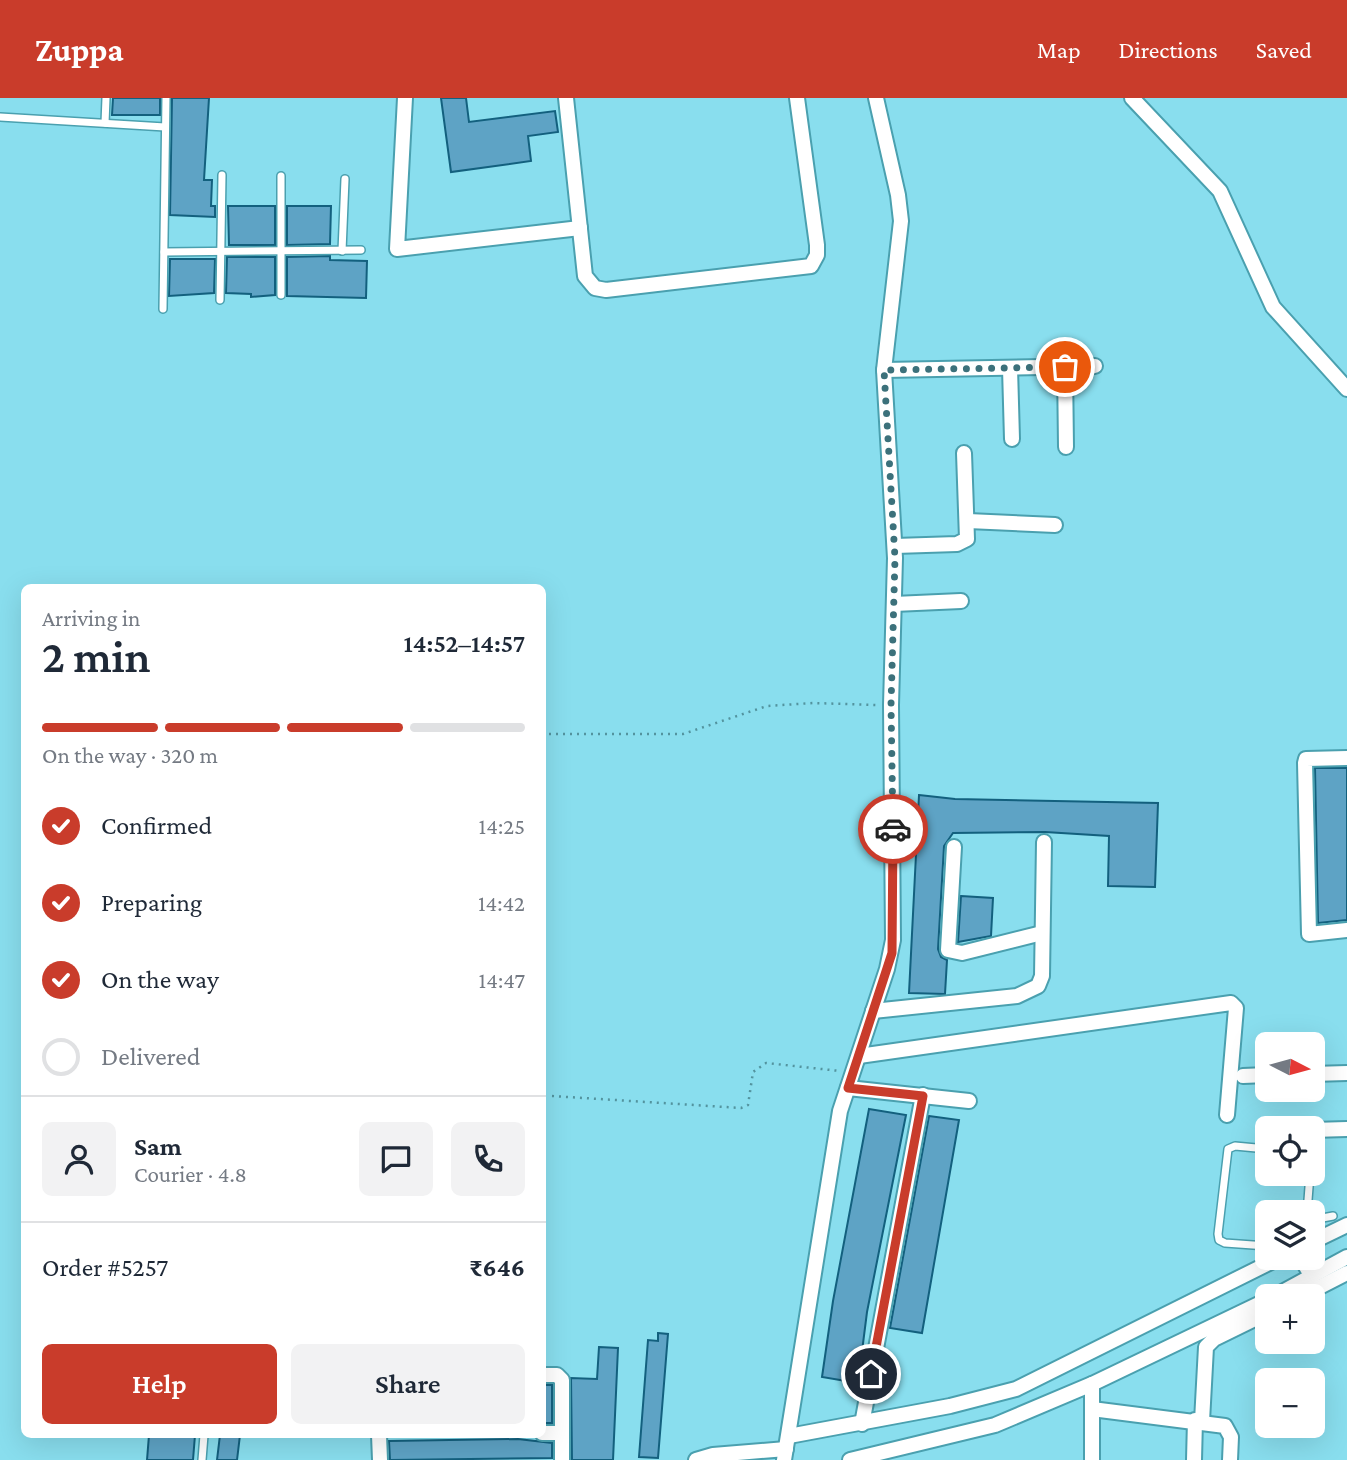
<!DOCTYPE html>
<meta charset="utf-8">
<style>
:root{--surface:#fff;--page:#f2f2f3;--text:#1f2937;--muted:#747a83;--line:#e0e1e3;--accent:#c93c2b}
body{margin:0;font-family:"Crimson Pro",serif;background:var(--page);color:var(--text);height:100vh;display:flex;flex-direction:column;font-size:26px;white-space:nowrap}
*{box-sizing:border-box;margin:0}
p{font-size:23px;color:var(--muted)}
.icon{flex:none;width:38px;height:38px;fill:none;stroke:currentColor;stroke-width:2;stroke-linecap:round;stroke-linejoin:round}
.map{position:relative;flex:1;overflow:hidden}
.details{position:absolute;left:21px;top:486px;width:525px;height:854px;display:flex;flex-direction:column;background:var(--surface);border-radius:10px;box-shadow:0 7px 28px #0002}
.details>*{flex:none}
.needle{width:46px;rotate:96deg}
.tools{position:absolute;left:1255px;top:934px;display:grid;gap:14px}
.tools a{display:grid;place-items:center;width:70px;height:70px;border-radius:10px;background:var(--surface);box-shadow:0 7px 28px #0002;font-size:35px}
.pin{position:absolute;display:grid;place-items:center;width:60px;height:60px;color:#fff;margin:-30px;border:4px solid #fff;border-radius:50%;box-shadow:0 2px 7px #0007}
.courier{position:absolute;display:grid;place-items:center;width:70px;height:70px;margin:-35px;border:5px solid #c93c2b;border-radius:50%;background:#fff;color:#222;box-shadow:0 2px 9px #0007}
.overview em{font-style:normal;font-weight:600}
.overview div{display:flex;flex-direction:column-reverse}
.overview{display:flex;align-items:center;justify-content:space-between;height:119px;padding:0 21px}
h1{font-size:46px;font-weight:600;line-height:52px}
.bar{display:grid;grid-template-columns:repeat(4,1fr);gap:10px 7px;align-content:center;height:84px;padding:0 21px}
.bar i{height:9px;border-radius:5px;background:var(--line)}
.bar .on{background:var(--accent)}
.bar p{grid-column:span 4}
.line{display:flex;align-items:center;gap:18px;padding:0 21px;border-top:2px solid var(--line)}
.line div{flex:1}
.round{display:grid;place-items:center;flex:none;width:74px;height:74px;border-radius:10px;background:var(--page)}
ol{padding:0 21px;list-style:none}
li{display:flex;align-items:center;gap:21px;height:77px}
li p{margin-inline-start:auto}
li .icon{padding:7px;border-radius:50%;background:var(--accent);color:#fff;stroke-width:4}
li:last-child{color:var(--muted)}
li i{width:38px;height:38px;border:4px solid var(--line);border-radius:50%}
.cta{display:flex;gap:14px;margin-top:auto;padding:14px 21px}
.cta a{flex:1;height:80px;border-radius:10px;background:var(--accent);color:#fff;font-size:28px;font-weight:600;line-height:80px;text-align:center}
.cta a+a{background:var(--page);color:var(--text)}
header{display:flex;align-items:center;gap:42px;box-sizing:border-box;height:98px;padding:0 35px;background:var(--accent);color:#fff}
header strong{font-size:33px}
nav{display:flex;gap:38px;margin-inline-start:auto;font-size:24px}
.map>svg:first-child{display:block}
.building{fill:#5ea3c5;stroke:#13607e;stroke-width:2}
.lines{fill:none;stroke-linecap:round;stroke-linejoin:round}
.lane-casing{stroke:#4aa0af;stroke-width:10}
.street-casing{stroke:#4aa0af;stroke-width:18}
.path{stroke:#53939e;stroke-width:2.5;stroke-dasharray:2 5;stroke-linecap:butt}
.lane{stroke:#fff;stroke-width:7}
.street{stroke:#fff;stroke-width:14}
.done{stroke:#3c717b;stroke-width:7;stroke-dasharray:0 12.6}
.route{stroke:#c93c2b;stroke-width:9}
</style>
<header>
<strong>Zuppa</strong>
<nav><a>Map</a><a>Directions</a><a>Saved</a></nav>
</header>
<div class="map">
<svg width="1347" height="1362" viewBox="0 0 1347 1362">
<rect width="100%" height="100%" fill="#89deee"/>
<g class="building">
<path d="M113,0H160V17H112Z"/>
<path d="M172,0H209L204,82H212L211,108H215V119L170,117Z"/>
<path d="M441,0H466L469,24L555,13L558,34L528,38L531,63L451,74Z"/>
<path d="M228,108H275V147H229Z"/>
<path d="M287,108H331L330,146L287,147Z"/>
<path d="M330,158V162L367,163L366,200L287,198V159Z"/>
<path d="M227,159H275V197L251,199V196L226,195Z"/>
<path d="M170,161H215L214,195L169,198Z"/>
<path d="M1315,670H1347V822L1318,825Z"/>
<path d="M919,697L955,701L1158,705L1155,789L1108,788L1109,738L1045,734L953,735L944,748L938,851L941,859L947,862L945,896L909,895Z"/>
<path d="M961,798L993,800L991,838L958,844Z"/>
<path d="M869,1011L906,1017L867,1214L858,1285L822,1279L833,1203Z"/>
<path d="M929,1018L959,1022L922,1235L890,1230Z"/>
<path d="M658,1235L668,1236L658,1360L639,1359L648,1242L658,1243Z"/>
<path d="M599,1249L618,1250L613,1362H572L571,1280L597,1281Z"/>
<rect x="542" y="1287" width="10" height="38"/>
<path d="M149,1337H195L193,1362H147Z"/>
<path d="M220,1337H240L237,1362H217Z"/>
<path d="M518,1341L552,1345V1360L390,1362L389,1343Z"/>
</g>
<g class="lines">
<defs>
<g id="lane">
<path d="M0,19L165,29"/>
<path d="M105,25L106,0"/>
<path d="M342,153L345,81"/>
<path d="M164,154L361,152"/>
<path d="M281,197V78"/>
<path d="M220,202L222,77"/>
<path d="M163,211L166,0"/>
<path d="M1267,1051L1235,1048L1228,1051L1218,1136L1219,1142L1225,1145L1267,1148"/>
<path d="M1307,1115L1310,1076"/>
<path d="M1312,1122L1333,1118"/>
<path d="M202,1362L204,1337"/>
</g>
<g id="street">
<path d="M405,0L397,151L580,130"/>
<path d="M566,0L585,178L595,190L606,192L811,168L817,157V147L797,0"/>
<path d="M1132,0L1220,93L1273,209L1347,291"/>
<path d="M1065,269L1066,349"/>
<path d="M1010,270L1012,341"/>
<path d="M884,272L1095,268"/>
<path d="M968,423L1055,427"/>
<path d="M895,448L957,446L967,441L964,355"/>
<path d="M894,506L961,503"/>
<path d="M1347,660L1306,661L1305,665L1309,836L1347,832"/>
<path d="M954,749L948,852L962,855L1042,835"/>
<path d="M873,913L1017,898L1038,888L1042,878L1044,744"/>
<path d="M859,958L1231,905L1236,910L1227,1017"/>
<path d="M1312,976L1347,975"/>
<path d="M1243,978L1267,977"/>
<path d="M848,990L969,1003"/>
<path d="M1312,1032L1347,1031"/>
<path d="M1265,1034H1267"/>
<path d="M1312,1144L1347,1127"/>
<path d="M1301,1160L1312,1179"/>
<path d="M1273,1199L1347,1159"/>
<path d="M1300,1199L1347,1175"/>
<path d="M542,1277H557L562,1282V1362"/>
<path d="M1092,1311L1225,1328L1231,1339L1230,1362"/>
<path d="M1202,1323L1206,1249L1214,1241L1267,1215"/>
<path d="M862,1326L923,997"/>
<path d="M542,1335H562"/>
<path d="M379,1337L380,1362"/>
<path d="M789,1338L950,1308L1016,1291L1279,1160"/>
<path d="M696,1362L713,1357L786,1351"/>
<path d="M784,1362L840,1013L887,871L893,842L891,607L895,460L884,272L901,123L898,97L876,0"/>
<path d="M850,1362L995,1327L1092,1286L1267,1202"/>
<path d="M1092,1362V1286"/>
<path d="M1194,1362L1195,1322"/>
</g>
</defs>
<use href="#lane" class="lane-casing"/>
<use href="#street" class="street-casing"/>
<g class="path">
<path d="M542,636H683L767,608L813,605L877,607"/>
<path d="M552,998L741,1010L748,1007L753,974L766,965L840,973"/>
</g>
<use href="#lane" class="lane"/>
<use href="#street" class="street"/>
</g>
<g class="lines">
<path class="done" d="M893,731L891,607L895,460L884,272L1065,269"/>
<path class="route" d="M871,1276L923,998L848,990L892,855L893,731"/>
</g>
</svg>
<div class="tools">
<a><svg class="needle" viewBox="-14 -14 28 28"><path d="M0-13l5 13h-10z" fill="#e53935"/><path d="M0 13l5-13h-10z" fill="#747a83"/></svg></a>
<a><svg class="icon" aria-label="locate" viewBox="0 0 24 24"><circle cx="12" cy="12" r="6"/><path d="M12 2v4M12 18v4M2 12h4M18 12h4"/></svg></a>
<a><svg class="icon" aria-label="layers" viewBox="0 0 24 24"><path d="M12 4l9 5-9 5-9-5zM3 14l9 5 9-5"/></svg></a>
<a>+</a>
<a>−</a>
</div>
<div class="pin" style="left:1065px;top:269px;background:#ea580c"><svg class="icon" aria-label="bag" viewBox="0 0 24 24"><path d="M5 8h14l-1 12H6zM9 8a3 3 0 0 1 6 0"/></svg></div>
<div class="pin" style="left:871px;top:1276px;background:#1f2937"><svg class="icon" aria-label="home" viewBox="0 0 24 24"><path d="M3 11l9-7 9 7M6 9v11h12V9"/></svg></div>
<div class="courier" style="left:893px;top:731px"><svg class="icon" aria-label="car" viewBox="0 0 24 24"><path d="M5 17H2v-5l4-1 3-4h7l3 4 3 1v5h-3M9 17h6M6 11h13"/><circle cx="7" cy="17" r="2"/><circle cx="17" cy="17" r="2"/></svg></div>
<section class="details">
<div class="overview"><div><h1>2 min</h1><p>Arriving in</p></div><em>14:52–14:57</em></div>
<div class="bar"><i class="on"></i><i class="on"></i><i class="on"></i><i></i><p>On the way · 320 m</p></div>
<ol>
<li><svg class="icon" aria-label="check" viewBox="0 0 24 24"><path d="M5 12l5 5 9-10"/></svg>Confirmed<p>14:25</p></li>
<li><svg class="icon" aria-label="check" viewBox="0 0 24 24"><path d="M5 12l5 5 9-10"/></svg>Preparing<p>14:42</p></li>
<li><svg class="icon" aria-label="check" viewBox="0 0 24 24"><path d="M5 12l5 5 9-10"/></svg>On the way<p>14:47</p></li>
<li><i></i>Delivered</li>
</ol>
<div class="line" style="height:126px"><a class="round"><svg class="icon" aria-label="person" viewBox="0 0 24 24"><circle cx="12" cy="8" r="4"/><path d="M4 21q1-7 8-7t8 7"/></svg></a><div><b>Sam</b><p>Courier · 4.8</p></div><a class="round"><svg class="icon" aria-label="chat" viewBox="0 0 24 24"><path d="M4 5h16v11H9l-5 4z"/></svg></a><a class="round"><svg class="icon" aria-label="phone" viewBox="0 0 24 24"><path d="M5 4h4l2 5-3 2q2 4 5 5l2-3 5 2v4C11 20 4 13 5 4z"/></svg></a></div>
<div class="line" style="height:91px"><div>Order #5257</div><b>₹646</b></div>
<div class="cta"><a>Help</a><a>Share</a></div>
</section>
</div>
